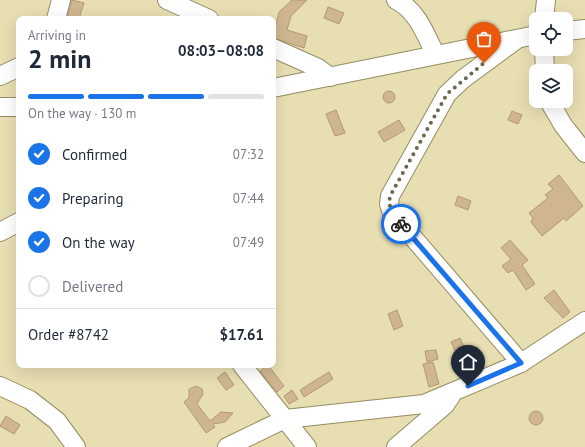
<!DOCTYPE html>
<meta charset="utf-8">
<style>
:root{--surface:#fff;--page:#f6f6f7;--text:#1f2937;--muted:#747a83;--line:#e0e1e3;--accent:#1a73e8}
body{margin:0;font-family:"PT Sans",sans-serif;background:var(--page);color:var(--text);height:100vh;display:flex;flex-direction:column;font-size:15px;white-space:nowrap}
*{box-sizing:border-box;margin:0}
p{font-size:13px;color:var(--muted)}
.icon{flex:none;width:22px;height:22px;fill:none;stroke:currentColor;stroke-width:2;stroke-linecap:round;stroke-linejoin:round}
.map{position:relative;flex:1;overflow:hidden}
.sheet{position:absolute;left:16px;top:16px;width:260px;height:352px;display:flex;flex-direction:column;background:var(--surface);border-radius:8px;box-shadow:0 4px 16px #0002}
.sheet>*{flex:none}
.controls{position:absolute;left:529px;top:12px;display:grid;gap:8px}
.controls a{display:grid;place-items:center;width:44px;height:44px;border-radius:8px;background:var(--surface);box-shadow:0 4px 16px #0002;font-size:20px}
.pin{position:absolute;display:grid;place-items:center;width:34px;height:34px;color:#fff;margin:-41px -17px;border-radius:50% 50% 50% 0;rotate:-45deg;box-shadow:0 0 4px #0007}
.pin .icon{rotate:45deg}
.courier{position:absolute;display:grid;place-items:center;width:40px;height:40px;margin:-20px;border:3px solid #1a73e8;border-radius:50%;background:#fff;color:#222;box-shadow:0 1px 5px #0007}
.overview em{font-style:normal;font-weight:800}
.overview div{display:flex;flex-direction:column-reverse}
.overview{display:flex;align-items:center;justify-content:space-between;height:68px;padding:0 12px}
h1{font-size:26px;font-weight:800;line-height:30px}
.bar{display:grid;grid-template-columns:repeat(4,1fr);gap:6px 4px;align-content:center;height:48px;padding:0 12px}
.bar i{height:5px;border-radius:3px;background:var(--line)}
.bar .active{background:var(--accent)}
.bar p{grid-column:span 4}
.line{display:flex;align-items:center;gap:10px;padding:0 12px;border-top:1px solid var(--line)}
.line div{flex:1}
ol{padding:0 12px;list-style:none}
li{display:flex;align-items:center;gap:12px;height:44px}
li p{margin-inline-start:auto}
li .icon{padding:4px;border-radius:50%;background:var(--accent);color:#fff;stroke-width:4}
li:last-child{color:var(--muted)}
li i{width:22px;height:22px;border:2px solid var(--line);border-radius:50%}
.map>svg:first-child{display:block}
.building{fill:#cfb690;stroke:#b29975}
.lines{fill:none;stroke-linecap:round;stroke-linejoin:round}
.minor-casing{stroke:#958c63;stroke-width:20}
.minor{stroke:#fff;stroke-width:18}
.done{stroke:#6c674d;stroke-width:4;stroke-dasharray:0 7.2}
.route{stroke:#1a73e8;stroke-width:5}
</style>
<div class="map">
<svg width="585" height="447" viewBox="0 0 585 447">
<rect width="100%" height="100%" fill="#e7deb2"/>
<g class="building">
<path d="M72,0L84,3L79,19L67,18Z"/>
<path d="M292,0H307L291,16L287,30L307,36L304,48L273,38L279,12Z"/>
<path d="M328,7L344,13L339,24L324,18Z"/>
<circle cx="389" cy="97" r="6"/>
<path d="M336,110L345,133L335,136L326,114Z"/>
<path d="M512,111L522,115L518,124L508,120Z"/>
<path d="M399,120L405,130L384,142L378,132Z"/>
<path d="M559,175L583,206L566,221L564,218L542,236L531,222L533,218L529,213L548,198L545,195L553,189L548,184Z"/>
<path d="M458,196L471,201L468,210L455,205Z"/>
<path d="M510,240L528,260L522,265L535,284L526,290L513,270L508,273L502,266L511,259L501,248Z"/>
<path d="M554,290L570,312L563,318L544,298Z"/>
<path d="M397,310L403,326L394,330L388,314Z"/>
<path d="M460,338L464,347L455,351L451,342Z"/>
<path d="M436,350L438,359L427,362L425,351Z"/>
<path d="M433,362L439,384L429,387L423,364Z"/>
<path d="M268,365L284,386L277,392L260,371Z"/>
<path d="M225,372L234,385L226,390L217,378Z"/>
<path d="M329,372L333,379L304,397L300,390Z"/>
<path d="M196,386L202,389L203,394L197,404L210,421L221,412L233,413L225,422L213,424L215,427L206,433L184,402L189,398V389Z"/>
<path d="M292,390L298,399L289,404L284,396Z"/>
<circle cx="536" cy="418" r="7"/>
<path d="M6,416L20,425L14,434L0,426Z"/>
</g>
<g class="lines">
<defs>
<g id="minor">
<path d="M167,0L209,19"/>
<path d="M396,0C417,10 426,35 435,54"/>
<path d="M56,19L61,0"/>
<path d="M544,19L546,0"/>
<path d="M566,31L585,29"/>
<path d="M516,40L463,79L447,94L390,196L389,204L392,213L521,363"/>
<path d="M273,48L318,68L330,77"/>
<path d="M544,49L545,71"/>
<path d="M0,76L19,67"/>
<path d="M273,88L536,35"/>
<path d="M549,101L563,125L585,153"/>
<path d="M0,107H19"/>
<path d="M0,232L19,222"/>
<path d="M242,365L307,447"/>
<path d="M0,386L30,400L57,421L76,447"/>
<path d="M227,447L285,419L424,404L521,363L585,321"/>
<path d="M396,447L445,405L451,396"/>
</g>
</defs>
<use href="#minor" class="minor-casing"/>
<use href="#minor" class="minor"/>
</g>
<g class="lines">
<path class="done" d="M401,224C393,215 388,209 390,196L447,94L484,63"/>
<path class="route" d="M401,224L521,363L468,386"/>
</g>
</svg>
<div class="controls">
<a><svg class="icon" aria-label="locate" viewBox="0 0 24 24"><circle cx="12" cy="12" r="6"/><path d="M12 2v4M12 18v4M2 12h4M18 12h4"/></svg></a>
<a><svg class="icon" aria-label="layers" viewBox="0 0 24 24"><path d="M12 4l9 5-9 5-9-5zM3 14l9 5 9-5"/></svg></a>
</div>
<div class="pin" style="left:484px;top:63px;background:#ea580c"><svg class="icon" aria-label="bag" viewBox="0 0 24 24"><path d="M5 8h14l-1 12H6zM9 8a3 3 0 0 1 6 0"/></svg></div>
<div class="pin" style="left:468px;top:386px;background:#1f2937"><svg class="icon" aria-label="home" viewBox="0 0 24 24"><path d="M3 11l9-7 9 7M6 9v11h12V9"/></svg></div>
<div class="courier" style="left:401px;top:224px"><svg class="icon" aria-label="bike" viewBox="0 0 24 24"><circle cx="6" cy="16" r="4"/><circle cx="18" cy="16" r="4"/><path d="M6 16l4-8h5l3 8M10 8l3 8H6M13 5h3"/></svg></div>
<section class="sheet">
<div class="overview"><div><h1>2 min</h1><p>Arriving in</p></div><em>08:03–08:08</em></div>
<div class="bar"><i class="active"></i><i class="active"></i><i class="active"></i><i></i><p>On the way · 130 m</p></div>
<ol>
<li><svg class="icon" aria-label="check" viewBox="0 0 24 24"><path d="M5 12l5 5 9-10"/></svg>Confirmed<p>07:32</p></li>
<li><svg class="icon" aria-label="check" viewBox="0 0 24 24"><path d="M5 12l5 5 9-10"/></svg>Preparing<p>07:44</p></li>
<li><svg class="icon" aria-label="check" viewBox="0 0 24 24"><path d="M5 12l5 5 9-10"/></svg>On the way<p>07:49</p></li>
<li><i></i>Delivered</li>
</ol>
<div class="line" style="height:52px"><div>Order #8742</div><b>$17.61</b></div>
</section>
</div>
